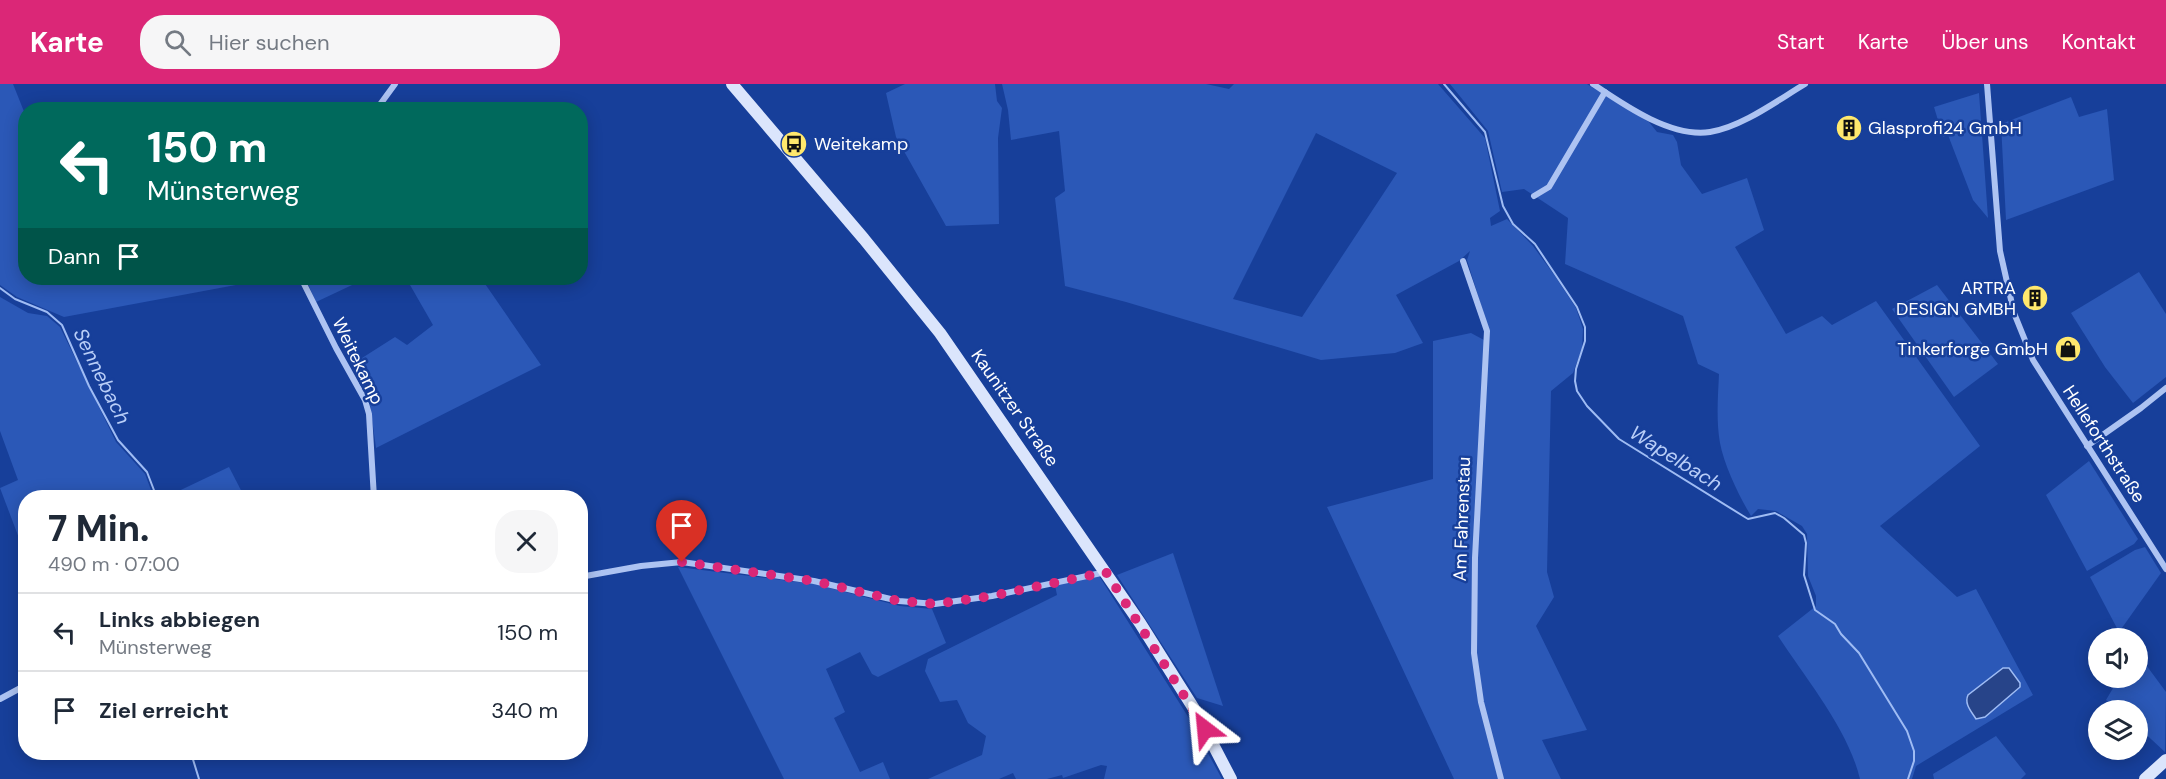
<!DOCTYPE html>
<html lang="de">
<meta charset="utf-8">
<style>
body{margin:0;font-family:"DM Sans",sans-serif;background:#f6f6f7;color:#1f2937;height:100vh;display:flex;flex-direction:column;font-size:22px;white-space:nowrap}
*{box-sizing:border-box;margin:0}
p{font-size:20px;color:#747a83}
.icon{flex:none;width:33px;height:33px;fill:none;stroke:currentColor;stroke-width:2;stroke-linecap:round;stroke-linejoin:round}
.map{position:relative;flex:1;overflow:hidden}
.drawer{position:absolute;left:18px;top:406px;width:570px;height:270px;display:flex;flex-direction:column;background:#fff;border-radius:24px;box-shadow:0 3px 15px #0003}
.drawer>*{flex:none}
.guide{position:absolute;left:18px;top:18px;width:570px;height:183px;border-radius:24px;box-shadow:0 3px 15px #0003;background:#00695c;color:#fff;overflow:hidden}
.tools{position:absolute;left:2088px;top:544px;display:grid;gap:12px}
.tools a{display:grid;place-items:center;width:60px;height:60px;border-radius:50%;background:#fff;box-shadow:0 3px 15px #0003;font-size:30px}
.pin{position:absolute;display:grid;place-items:center;width:51px;height:51px;color:#fff;margin:-62px -26px;border-radius:50% 50% 50% 0;rotate:-45deg;box-shadow:0 0 6px #0007}
.pin .icon{rotate:45deg}
.me{position:absolute;width:66px;margin:-33px;rotate:331deg;stroke-linejoin:round;filter:drop-shadow(0 0 4px #0008)}
.turn{display:flex;align-items:center;gap:21px;height:126px;padding:0 30px;font-size:27px}
.turn .icon{width:78px;height:78px;stroke-width:2.5}
.turn b{display:block;font-size:42px;line-height:51px}
.then{display:flex;align-items:center;height:57px;padding:0 30px;background:#0003;gap:12px;font-size:22px}
.round{display:grid;place-items:center;flex:none;width:63px;height:63px;border-radius:24px;background:#f6f6f7}
.headline{display:flex;align-items:center;justify-content:space-between;height:102px;padding:0 30px}
h1{font-size:36px;font-weight:800;line-height:45px}
ul{padding:0;list-style:none}
li{display:flex;align-items:center;gap:18px;height:78px;padding:0 30px;border-top:2px solid #e0e1e3}
li div{flex:1}
li b{display:block;font-size:22px}
li em{font-style:normal}
header{display:flex;align-items:center;gap:36px;box-sizing:border-box;height:84px;padding:0 30px;background:#db2777;color:#fff}
header strong{font-size:28px}
nav{display:flex;gap:33px;margin-inline-start:auto;font-size:21px}
.search{width:420px;height:54px;background:#f6f6f7;display:flex;align-items:center;gap:15px;box-sizing:border-box;padding:0 21px;border-radius:24px;color:#747a83;font-size:22px}
.map>svg:first-child{display:block}
.green{fill:#2b58b7;fill-rule:evenodd}
.water{fill:#274489;stroke:#9fbcf4;stroke-width:1.5}
.lines{fill:none;stroke-linecap:round;stroke-linejoin:round}
.stream{stroke:#9fbcf4;stroke-width:2}
.street{stroke:#adc3f2;stroke-width:6}
.secondary{stroke:#dbe5fc;stroke-width:12}
.route{stroke:#db2777;stroke-width:10;stroke-dasharray:0 18}
.labels{text-anchor:middle;dominant-baseline:central;stroke-width:5;stroke-linejoin:round;paint-order:stroke}
.poi-label{font-size:18px;fill:#fff;stroke:#173f9a;text-anchor:start}
.street-label{font-size:18px;fill:#fff;stroke:#173f9a}
.water-label{font-size:20px;font-style:italic;fill:#b9cef8;stroke:#173f9a}
</style>
<header>
<strong>Karte</strong>
<div class="search"><svg class="icon" aria-label="search" viewBox="0 0 24 24"><circle cx="10" cy="10" r="6"/><path d="M15 15l6 6"/></svg>Hier suchen</div>
<nav><a>Start</a><a>Karte</a><a>Über uns</a><a>Kontakt</a></nav>
</header>
<div class="map">
<svg width="2166" height="695" viewBox="0 0 2166 695">
<rect width="100%" height="100%" fill="#173f9a"/>
<!-- green -->
<g class="green">
<polygon points="0,0 13,0 25,30 26,194 273,194 64,233 17,213 0,201"/>
<polygon points="905,0 995,0 997,17 1002,24 998,54 999,140 946,142 896,53 886,9"/>
<path d="M1002,0H1206L1229,5L1234,0H1438L1485,54L1500,127L1490,134L1491,142L1507,135L1533,162L1555,192L1576,224L1583,245L1582,265L1573,289L1551,307L1547,488L1554,513L1536,542L1587,646L1542,656L1561,695H1454L1327,423L1433,395V257L1471,249L1484,256L1489,247L1467,176L1470,167L1459,177L1396,211L1423,259L1395,269L1321,276L1126,218L1065,202L1055,114L1065,107L1059,47L1011,56L1008,26ZM1316,49L1397,89L1302,233L1233,215Z"/>
<path d="M1450,0H1587L1649,38L1657,48L1673,51L1677,58L1681,81L1702,110L1747,94L1764,146L1735,163L1786,250L1822,232L1832,241L1876,217L1980,362L1880,442L1957,513L1976,505L2033,611L1916,682L1912,695H1860C1848,645 1806,595 1778,552L1816,522V512L1808,492L1807,450L1802,442L1776,427L1758,425L1751,432C1739,412 1724,381 1720,359C1716,337 1718,312 1719,290L1698,280L1683,232L1565,180L1568,134L1524,105L1502,108L1488,47Z"/>
<polygon points="1979,9 1988,134 1973,116 1948,51 1943,53 1934,23"/>
<polygon points="2071,13 2079,33 2107,25 2114,96 2006,136 2001,40"/>
<polygon points="2139,188 2166,230 2166,293 2133,319 2105,283 2071,229"/>
<polygon points="305,194 367,194 316,218"/>
<polygon points="406,194 481,194 541,281 376,364 369,313 351,281 395,253 407,261 433,241"/>
<polygon points="1937,201 1998,280 1954,313 1892,225"/>
<polygon points="0,213 28,229 47,232 60,243 116,358 145,390 154,414 26,414 25,470 0,404 18,396 0,347"/>
<polygon points="2089,377 2138,455 2134,460 2087,487 2046,411"/>
<polygon points="229,383 245,414 164,414"/>
<polygon points="2145,463 2161,489 2119,548 2090,493 2135,466"/>
<polygon points="1173,469 1223,622 1197,614 1117,491"/>
<polygon points="678,483 814,500 900,522 932,525 946,559 878,593 872,590 860,568 826,585 845,628 834,634 860,688 883,678 890,695 784,695"/>
<polygon points="1096,487 1187,631 1222,695 1104,695 1107,682 1101,681 1063,694 1062,691 1047,695 1016,695 1013,689 999,695 928,695 982,671 986,652 968,639 957,616 940,618 925,587 928,575 1057,511 1054,497"/>
<polygon points="2138,570 2166,608 2165,668 2138,643 2138,627 2119,627 2106,616 2119,594 2138,594"/>
<polygon points="1996,652 2026,690 2021,695 1934,695 1933,690"/>
</g>
<!-- water -->
<path class="water" d="M2003,584H2009L2020,599V603L1985,633L1976,635C1971,627 1964,620 1968,611Z"/>
<g class="lines">
<!-- stream -->
<g class="stream">
<polyline points="1444,0 1485,48 1503,122 1513,140 1535,160 1577,223 1585,243 1585,257 1576,285 1575,297 1577,307 1587,322 1619,355 1748,435 1775,429 1784,434 1804,451 1806,459 1804,491 1815,526 1835,540 1841,550 1859,569 1907,647 1914,667 1914,677 1908,695"/>
<polyline points="0,204 15,215 47,228 62,241 89,302 118,356 147,388 157,414"/>
<polyline points="191,669 199,695"/>
</g>
<!-- street -->
<g class="street">
<path d="M1593,0C1624,21 1671,54 1710,48C1742,43 1778,16 1805,0"/>
<polyline points="1987,0 2000,167 2014,229 2033,276 2166,485"/>
<polyline points="376,26 395,0"/>
<polyline points="1534,112 1549,103 1605,8"/>
<polyline points="1463,177 1487,247 1475,474 1474,569 1481,618 1501,695"/>
<polyline points="301,194 336,264 365,316 369,330 374,414"/>
<polyline points="2087,362 2141,324 2166,304"/>
<polyline points="580,493 641,482 682,478 814,497 899,517 935,520 992,512 1106,488"/>
<polyline points="0,615 26,601"/>
</g>
<!-- secondary -->
<g class="secondary">
<polyline points="732,0 864,155 940,249 1140,539 1196,628 1231,695"/>
<polyline points="2145,695 2166,676"/>
</g>
</g>
<g class="lines">
<!-- route -->
<polyline class="route" points="682,478 814,497 899,517 935,520 992,512 1106,488 1205,645"/>
</g>
<!-- icons -->
<defs>
<symbol id="building-disc" viewBox="-11 -11 22 22"><circle r="9.5" fill="#ffe86d" stroke="#173f9a"/><path d="M-4-6H4V6H1V3H-1V6H-4ZM-2.5-4.3h1.7v1.8h-1.7ZM.8-4.3h1.7v1.8H.8ZM-2.5-1h1.7V.8h-1.7ZM.8-1h1.7V.8H.8Z" fill="#111"/></symbol>
<symbol id="bus-disc" viewBox="-11 -11 22 22"><circle r="9.5" fill="#ffe86d" stroke="#173f9a"/><path d="M-5-6H5V4H4V6H2V4H-2V6H-4V4H-5ZM-3.5-4V0h7V-4ZM-3.5 1.2v1.5H-2V1.2ZM2 1.2v1.5H3.5V1.2Z" fill="#111"/></symbol>
<symbol id="shop-disc" viewBox="-11 -11 22 22"><circle r="9.5" fill="#ffe86d" stroke="#173f9a"/><path d="M-5-2.5h2.3a2.7 3.5 0 0 1 5.4 0H5L5.5 6h-11ZM-1.5-2.5h3a1.5 2.3 0 0 0-3 0Z" fill="#111"/></symbol>
</defs>
<g fill-rule="evenodd">
<use href="#building-disc" x="1834" y="29" width="30" height="30"/>
<use href="#bus-disc" x="779" y="45" width="30" height="30"/>
<use href="#building-disc" x="2020" y="199" width="30" height="30"/>
<use href="#shop-disc" x="2053" y="250" width="30" height="30"/>
</g>
<g class="labels">
<!-- poi labels -->
<g class="poi-label">
<text x="1868" y="44">Glasprofi24 GmbH</text>
<text x="814" y="60">Weitekamp</text>
<text x="2016" y="204" text-anchor="end">ARTRA<tspan x="2016" dy="21">DESIGN GMBH</tspan></text>
<text x="2048" y="265" text-anchor="end">Tinkerforge GmbH</text>
</g>
<!-- street labels -->
<g class="street-label">
<text transform="translate(358 277) rotate(64)">Weitekamp</text>
<text transform="translate(1015 324) rotate(55)">Kaunitzer Straße</text>
<text transform="translate(2104 360) rotate(57)">Helleforthstraße</text>
<text transform="translate(1462 435) rotate(-88)">Am Fahrenstau</text>
</g>
<!-- water labels -->
<g class="water-label">
<text transform="translate(102 292) rotate(64)">Sennebach</text>
<text transform="translate(1676 374) rotate(32)">Wapelbach</text>
</g>
</g>
</svg>
<div class="tools">
<a><svg class="icon" aria-label="sound" viewBox="0 0 24 24"><path d="M4 9h4l5-4v14l-5-4H4zM17 9q2 3 0 6"/></svg></a>
<a><svg class="icon" aria-label="layers" viewBox="0 0 24 24"><path d="M12 4l9 5-9 5-9-5zM3 14l9 5 9-5"/></svg></a>
</div>
<div class="pin" style="left:682px;top:478px;background:#d93025"><svg class="icon" aria-label="arrive" viewBox="0 0 24 24"><path d="M6 21V4h12l-3 4 3 4H6"/></svg></div>
<svg class="me" style="left:1205px;top:645px" viewBox="-20 -20 40 40"><path d="M0-17L14 15 0 8-14 15z" fill="#db2777" stroke="#fff" stroke-width="4"/></svg>
<div class="guide">
<div class="turn"><svg class="icon" aria-label="left" viewBox="0 0 24 24"><path d="M17 20v-9H6M10 6l-5 5 5 5"/></svg><div><b>150 m</b>Münsterweg</div></div>
<div class="then">Dann<svg class="icon" aria-label="arrive" viewBox="0 0 24 24"><path d="M6 21V4h12l-3 4 3 4H6"/></svg></div>
</div>
<section class="drawer">
<div class="headline"><div><h1>7 Min.</h1><p>490 m · 07:00</p></div><a class="round"><svg class="icon" aria-label="close" viewBox="0 0 24 24"><path d="M6 6l12 12M18 6L6 18"/></svg></a></div>
<ul>
<li><svg class="icon" aria-label="left" viewBox="0 0 24 24"><path d="M17 20v-9H6M10 6l-5 5 5 5"/></svg><div><b>Links abbiegen</b><p>Münsterweg</p></div><em>150 m</em></li>
<li><svg class="icon" aria-label="arrive" viewBox="0 0 24 24"><path d="M6 21V4h12l-3 4 3 4H6"/></svg><div><b>Ziel erreicht</b></div><em>340 m</em></li>
</ul>
</section>
</div>
